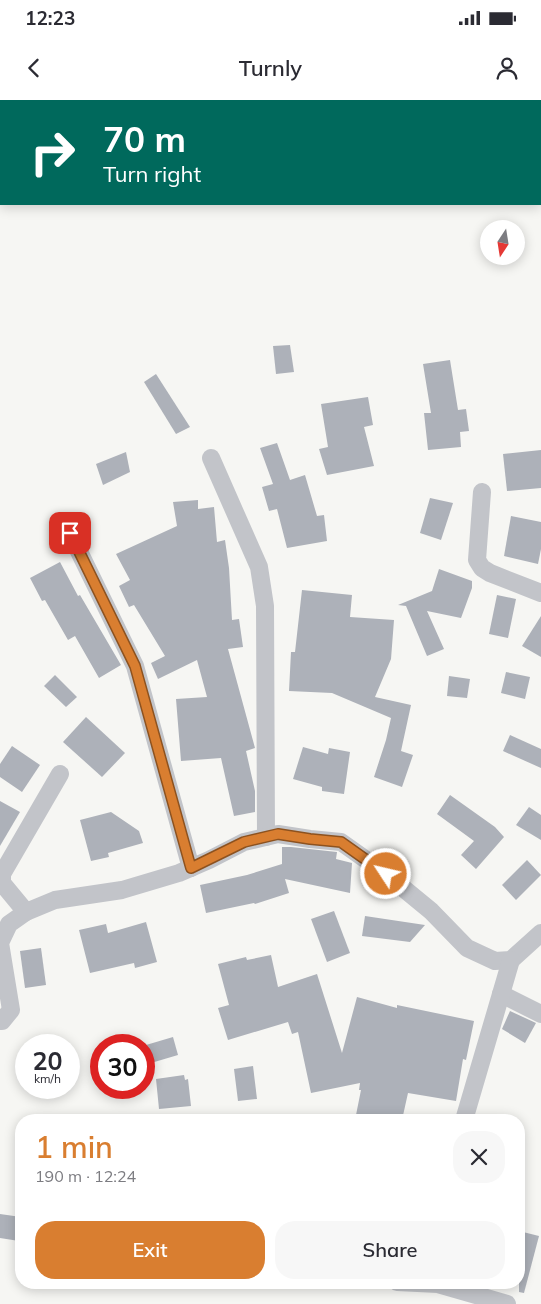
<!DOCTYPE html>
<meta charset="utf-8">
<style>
body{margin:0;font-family:Mulish,sans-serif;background:#f7f7f7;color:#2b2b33;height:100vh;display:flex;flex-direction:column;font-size:19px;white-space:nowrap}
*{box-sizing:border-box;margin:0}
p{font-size:16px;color:#7c7c81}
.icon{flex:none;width:28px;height:28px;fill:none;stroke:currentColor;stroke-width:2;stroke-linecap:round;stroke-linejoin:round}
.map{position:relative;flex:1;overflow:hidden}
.panel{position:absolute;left:15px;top:1014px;width:510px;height:175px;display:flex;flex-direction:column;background:#fff;border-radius:20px;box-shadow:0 2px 12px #0003}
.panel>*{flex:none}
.top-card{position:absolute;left:0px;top:0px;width:541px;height:105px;box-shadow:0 2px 12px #0003;background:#00695c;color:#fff;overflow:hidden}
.needle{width:32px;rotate:192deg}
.tools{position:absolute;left:480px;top:120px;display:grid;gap:10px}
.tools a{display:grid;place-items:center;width:45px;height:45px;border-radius:50%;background:#fff;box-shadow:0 2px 12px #0003;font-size:25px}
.speed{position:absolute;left:15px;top:934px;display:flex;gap:10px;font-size:25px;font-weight:700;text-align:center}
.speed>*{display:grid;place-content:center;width:65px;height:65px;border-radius:50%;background:#fff;box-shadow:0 2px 12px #0003;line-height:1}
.speed small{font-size:12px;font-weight:400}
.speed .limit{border:8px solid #d22;background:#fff;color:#111}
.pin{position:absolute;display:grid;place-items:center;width:42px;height:42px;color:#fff;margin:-21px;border-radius:10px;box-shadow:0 2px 8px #0006}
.me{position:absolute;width:55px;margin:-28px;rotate:305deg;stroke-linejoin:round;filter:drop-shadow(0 0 4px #0008)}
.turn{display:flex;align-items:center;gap:18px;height:105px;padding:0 20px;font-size:22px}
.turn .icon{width:65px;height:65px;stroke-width:2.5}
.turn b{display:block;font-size:35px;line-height:42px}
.round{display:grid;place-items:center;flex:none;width:52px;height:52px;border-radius:20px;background:#f7f7f7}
.head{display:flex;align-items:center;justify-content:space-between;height:85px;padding:0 20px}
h1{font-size:30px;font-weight:600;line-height:38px;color:#d97e30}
.cta{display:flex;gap:10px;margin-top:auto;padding:10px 20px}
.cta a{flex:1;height:58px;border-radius:20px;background:#d97e30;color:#fff;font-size:20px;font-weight:600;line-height:58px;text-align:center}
.cta a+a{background:#f7f7f7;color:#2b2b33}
.status{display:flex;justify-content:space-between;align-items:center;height:35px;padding:0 25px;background:#fff;direction:ltr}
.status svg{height:14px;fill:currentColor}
header{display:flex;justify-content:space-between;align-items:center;height:65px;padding:0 20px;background:#fff;font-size:22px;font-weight:600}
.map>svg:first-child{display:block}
.building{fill:#adb1b9}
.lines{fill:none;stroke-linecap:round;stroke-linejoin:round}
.highway-casing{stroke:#b5b7bb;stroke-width:29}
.street{stroke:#c2c4c9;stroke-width:18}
.highway{stroke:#fff;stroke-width:28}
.route-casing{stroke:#8d521f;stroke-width:12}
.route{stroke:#d97e30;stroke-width:9}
</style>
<div class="status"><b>12:23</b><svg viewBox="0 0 49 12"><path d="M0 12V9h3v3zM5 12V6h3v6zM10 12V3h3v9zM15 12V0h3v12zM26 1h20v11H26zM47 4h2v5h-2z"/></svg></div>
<header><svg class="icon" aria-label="back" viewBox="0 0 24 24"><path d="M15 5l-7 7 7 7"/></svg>Turnly<svg class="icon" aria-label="person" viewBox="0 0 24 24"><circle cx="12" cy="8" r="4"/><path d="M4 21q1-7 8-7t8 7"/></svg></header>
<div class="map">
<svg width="541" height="1204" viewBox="0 0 541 1204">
<rect width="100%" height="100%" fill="#f6f6f3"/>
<!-- building -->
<g class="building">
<polygon points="290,245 294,272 276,274 273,246"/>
<polygon points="450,260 458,310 466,309 469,331 460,332 461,347 428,350 424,313 431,313 423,264"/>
<polygon points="156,274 190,327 176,334 144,282"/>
<polygon points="368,297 373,325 364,327 374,366 327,375 319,349 328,347 321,304"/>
<polygon points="277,343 290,380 305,375 317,416 324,415 327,441 287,448 277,409 269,411 262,387 273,384 260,348"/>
<polygon points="541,350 541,388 507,391 503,354"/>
<polygon points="126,352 130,372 103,385 96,364"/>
<polygon points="430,398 453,403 441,440 420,433"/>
<polygon points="198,400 198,409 214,407 217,442 225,440 229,468 232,520 239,519 243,547 228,549 255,648 246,651 255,691 255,712 234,716 221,658 181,661 176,599 207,597 197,560 158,579 151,563 165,556 134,505 129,507 119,486 130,480 116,454 177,426 173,402"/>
<polygon points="511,416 541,422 541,449 538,464 504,456"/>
<polygon points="60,462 78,496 80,495 121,565 99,578 75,536 68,540 45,500 42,501 30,478"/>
<polygon points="439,469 472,481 472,488 461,518 427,511 444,549 427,556 406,506 398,505 432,491"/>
<polygon points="302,490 352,495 350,517 394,520 391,559 375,597 411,605 401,651 413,655 402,687 374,677 386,640 391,618 332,593 289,591 291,552 295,552"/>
<polygon points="497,495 516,499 508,538 489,534"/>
<polygon points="541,516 541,557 522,546"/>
<polygon points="506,572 530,577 525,599 501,593"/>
<polygon points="55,575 77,597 66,607 44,586"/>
<polygon points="449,576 470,579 467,598 447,596"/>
<polygon points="86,617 125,653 102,677 63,642"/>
<polygon points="510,635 541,649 541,668 503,651"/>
<polygon points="12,646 40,665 22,692 0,677 0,664"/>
<polygon points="303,647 328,654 329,648 350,652 344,694 322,691 322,687 293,679"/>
<polygon points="450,695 495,727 504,737 476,769 461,755 474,741 437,714"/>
<polygon points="0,701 20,712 0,746"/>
<polygon points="529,707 541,715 541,740 516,725"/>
<polygon points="111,712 139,731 143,743 108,753 109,757 91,761 80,720"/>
<polygon points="282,747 291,747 337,752 336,759 352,763 350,793 285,779 289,793 255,804 254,803 206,813 200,785 247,775 282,764"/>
<polygon points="527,760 541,775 516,800 502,785"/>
<polygon points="334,811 350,853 327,862 311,819"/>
<polygon points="365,816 425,825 410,842 362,836"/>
<polygon points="146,822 157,862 135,868 134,863 90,873 79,830 106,824 108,833"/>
<polygon points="41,848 46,885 25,888 20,851"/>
<polygon points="271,855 278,887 317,874 342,953 357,897 397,908 397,905 474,921 466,960 463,959 456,1001 408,993 402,1020 355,1020 361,990 359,990 360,983 311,993 298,932 292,934 288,922 228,940 218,908 229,905 218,864 246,857 247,860"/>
<polygon points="510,911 536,923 525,943 502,929"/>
<polygon points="173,937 178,955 151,963 146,945"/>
<polygon points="253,966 257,999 238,1001 234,969"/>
<polygon points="184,975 185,980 188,979 191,1006 159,1009 156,979"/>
<polygon points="0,1114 21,1117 19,1141 0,1138"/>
<polygon points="519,1131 539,1136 524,1193 519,1192"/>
</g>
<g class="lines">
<defs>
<g id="highway">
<polyline points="254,0 262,1"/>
<polyline points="498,0 507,1"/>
<polyline points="540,6 541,6"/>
<polyline points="540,42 541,43"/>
</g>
</defs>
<!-- highway casing -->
<use href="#highway" class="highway-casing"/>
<!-- street -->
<g class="street">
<polyline points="211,358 259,467 265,506 266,737"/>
<polyline points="482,392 477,460 482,468 490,473 541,493"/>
<polyline points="70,433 135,566 191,768"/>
<polyline points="26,812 2,783 2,774 60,674"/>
<polyline points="501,894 541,914"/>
<polyline points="0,921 2,921 11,910 0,843 9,824 26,812 55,800 122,790 179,773 209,760 244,742 278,734 310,739 341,742 386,774 431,811 467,848 495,861 511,860 541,833"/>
<polyline points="464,1020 511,860"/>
<polyline points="397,1182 438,1184 507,1204"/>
</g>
<!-- highway -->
<use href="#highway" class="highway"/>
</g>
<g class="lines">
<defs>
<polyline id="route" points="70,433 135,566 191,768 244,742 278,734 310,739 341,742 386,774"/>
</defs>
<!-- route casing -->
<use href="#route" class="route-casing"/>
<!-- route -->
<use href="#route" class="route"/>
</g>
</svg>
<div class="tools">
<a><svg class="needle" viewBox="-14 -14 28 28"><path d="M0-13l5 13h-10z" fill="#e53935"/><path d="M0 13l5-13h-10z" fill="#7c7c81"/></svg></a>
</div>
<div class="speed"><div>20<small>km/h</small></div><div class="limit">30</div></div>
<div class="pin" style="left:70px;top:433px;background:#d93025"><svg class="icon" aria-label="arrive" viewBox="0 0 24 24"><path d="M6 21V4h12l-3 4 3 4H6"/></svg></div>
<svg class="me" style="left:386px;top:774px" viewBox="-20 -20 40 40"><circle r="17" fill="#d97e30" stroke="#fff" stroke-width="3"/><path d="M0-11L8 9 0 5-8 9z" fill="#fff"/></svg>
<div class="top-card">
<div class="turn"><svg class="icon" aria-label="right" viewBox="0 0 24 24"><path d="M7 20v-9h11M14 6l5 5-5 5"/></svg><div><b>70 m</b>Turn right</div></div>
</div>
<section class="panel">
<div class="head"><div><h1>1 min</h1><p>190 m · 12:24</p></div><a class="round"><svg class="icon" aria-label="close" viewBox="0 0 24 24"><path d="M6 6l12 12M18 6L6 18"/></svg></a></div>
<div class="cta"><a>Exit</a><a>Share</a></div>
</section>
</div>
